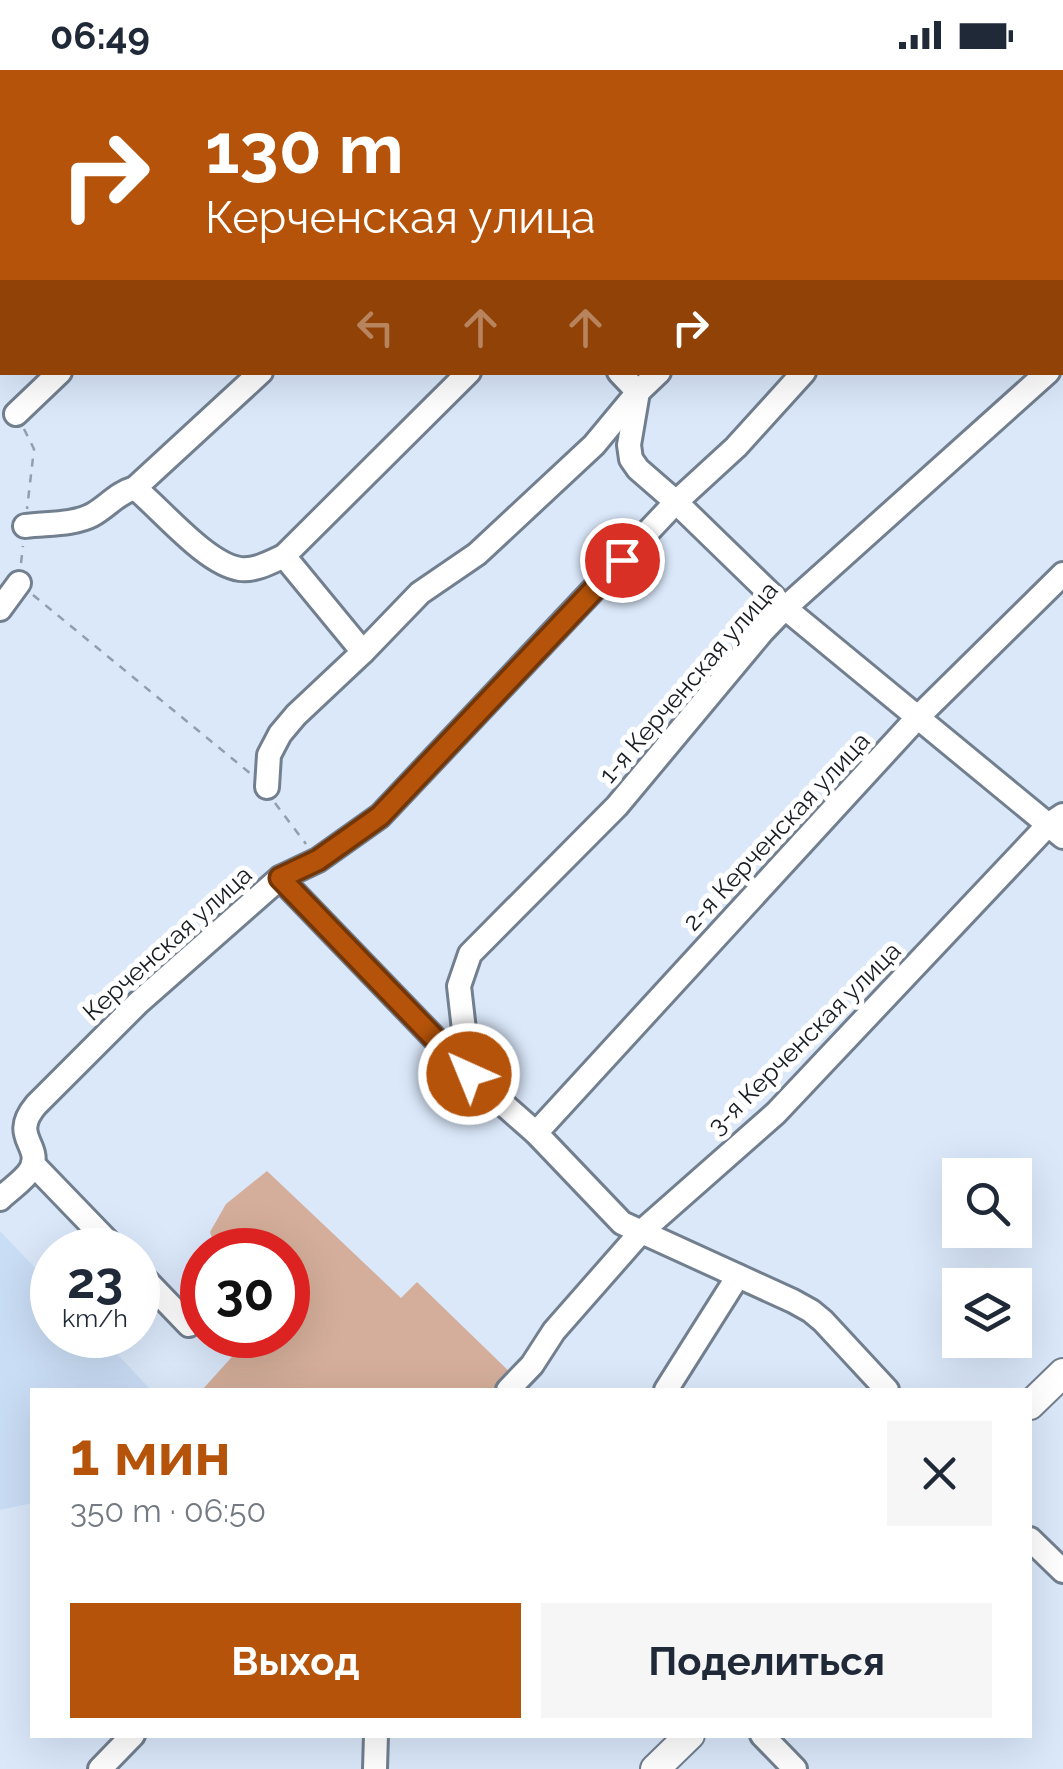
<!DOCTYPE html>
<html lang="ru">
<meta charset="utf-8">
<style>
body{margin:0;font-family:Raleway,sans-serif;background:#f6f6f7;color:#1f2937;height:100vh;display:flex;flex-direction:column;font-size:38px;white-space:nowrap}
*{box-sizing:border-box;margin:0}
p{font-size:32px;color:#747a83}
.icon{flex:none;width:55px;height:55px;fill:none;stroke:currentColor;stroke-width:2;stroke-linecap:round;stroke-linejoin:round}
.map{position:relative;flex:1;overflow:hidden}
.sheet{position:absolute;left:30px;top:1318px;width:1002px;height:350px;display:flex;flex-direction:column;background:#fff;border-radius:0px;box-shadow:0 10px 40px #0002}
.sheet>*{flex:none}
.hud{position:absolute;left:0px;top:0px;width:1065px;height:305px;box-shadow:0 10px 40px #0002;background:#b45309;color:#fff;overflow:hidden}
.buttons{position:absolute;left:942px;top:1088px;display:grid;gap:20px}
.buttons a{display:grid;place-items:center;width:90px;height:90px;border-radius:0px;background:#fff;box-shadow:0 10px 40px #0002;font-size:50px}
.speed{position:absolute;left:30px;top:1158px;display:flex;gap:20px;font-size:50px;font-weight:700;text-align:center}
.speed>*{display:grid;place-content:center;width:130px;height:130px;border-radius:50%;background:#fff;box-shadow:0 10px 40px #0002;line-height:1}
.speed small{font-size:25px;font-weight:400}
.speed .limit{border:15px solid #d22;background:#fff;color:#111}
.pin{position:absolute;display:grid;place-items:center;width:85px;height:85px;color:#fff;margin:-42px;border:5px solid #fff;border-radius:50%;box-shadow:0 2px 10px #0007}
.me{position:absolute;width:110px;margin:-55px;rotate:316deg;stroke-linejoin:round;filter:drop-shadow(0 0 8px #0008)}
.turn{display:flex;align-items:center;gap:35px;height:210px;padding:0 40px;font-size:45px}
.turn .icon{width:130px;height:130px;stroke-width:2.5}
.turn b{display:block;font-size:70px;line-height:85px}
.lanes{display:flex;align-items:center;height:95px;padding:0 40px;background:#0003;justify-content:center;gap:50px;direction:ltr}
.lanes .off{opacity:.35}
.round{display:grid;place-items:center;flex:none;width:105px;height:105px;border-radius:0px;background:#f6f6f7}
.summary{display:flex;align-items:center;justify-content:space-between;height:170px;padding:0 40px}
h1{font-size:60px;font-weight:700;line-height:75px;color:#b45309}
.cta{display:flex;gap:20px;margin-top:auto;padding:20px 40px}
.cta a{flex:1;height:115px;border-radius:0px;background:#b45309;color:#fff;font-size:40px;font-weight:700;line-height:115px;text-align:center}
.cta a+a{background:#f6f6f7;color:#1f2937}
.status{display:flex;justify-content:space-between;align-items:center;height:70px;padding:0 50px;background:#fff;direction:ltr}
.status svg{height:28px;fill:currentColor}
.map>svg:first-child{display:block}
.built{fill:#c9ddf5}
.green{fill:#d4ae9a}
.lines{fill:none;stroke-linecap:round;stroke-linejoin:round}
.minor-casing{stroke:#727f8f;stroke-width:28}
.major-casing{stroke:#727f8f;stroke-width:32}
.path{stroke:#939eac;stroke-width:2.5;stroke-dasharray:8 8;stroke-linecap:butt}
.minor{stroke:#fff;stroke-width:22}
.major{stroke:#fff;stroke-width:28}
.route-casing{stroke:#753606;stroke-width:25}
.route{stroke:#b45309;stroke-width:18}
.labels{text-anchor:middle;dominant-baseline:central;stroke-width:10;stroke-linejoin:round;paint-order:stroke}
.street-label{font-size:25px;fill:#181d23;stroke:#fff}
</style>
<div class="status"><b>06:49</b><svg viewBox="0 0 49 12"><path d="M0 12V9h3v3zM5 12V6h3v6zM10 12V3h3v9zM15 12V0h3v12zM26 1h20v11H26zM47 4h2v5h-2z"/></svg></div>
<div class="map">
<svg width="1063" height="1699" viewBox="0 0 1063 1699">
<rect width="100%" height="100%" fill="#dae8fa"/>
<!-- built -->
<polygon class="built" points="0,1161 52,1216 52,1265 99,1265 151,1320 32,1320 32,1433 0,1440"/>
<!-- green -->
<polygon class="green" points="267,1101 401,1228 417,1212 515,1307 501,1320 202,1320 240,1278 238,1265 288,1265 288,1180 216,1180 210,1162 226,1134"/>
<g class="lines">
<defs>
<g id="minor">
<polyline points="334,0 336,2"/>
<polyline points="760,0 762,2"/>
<polyline points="131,2 134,0"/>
<polyline points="185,2 188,0"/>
<polyline points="428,2 431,0"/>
<polyline points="575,2 577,0"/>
<polyline points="828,2 831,0"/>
<polyline points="1062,11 1063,10"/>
<polyline points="0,76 2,76"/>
<polyline points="0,102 2,101"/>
<polyline points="0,163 2,161"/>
<polyline points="619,302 638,322 629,375 631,389 638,399 676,432 785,538 1063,767"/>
<polyline points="16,344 60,302"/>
<polyline points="135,418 261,302"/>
<path d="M25,456C46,453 73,455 92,445C107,437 117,423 135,418C162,440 206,494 240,499C255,501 271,492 284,486L363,582"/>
<polyline points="284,486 469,302"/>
<polyline points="0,539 19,513"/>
<polyline points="267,717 269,685 280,664 296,645 363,582 420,523 477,484 594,375 638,322 659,302"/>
<polyline points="280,808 469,1004 536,1063 622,1153 793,1231 811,1241 823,1251 887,1320"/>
<polyline points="469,1004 459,916 470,884 617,736 762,562 785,538 1048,302"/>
<polyline points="536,1063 917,648 1063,504"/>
<polyline points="33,1094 116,1180"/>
<path d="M0,1129C9,1120 25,1110 31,1099C43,1075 9,1067 36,1035L138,933L280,808L318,790L380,746L676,432L736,377L804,302"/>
<polyline points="138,1202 189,1255"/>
<polyline points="508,1320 532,1295 554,1261 641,1162 776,1043 1048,755 1063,745"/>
<polyline points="666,1320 738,1206"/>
<polyline points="1030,1469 1063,1501"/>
<polyline points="762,1665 795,1699"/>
<polyline points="100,1699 133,1665"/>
<polyline points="375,1699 376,1665"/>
</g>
<g id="major">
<polyline points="1030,1335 1063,1303"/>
<polyline points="655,1699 690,1665"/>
</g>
</defs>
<!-- minor casing -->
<use href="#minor" class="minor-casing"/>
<!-- major casing -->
<use href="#major" class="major-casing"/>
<!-- path -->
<g class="path">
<polyline points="24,359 34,379 27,439"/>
<polyline points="21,493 23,476"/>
<polyline points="33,525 251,704"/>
<polyline points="275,733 306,774"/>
</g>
<!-- minor -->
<use href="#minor" class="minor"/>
<!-- major -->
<use href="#major" class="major"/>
</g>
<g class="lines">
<defs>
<polyline id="route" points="469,1004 280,808 318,790 380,746 622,490"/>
</defs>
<!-- route casing -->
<use href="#route" class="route-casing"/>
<!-- route -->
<use href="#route" class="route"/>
</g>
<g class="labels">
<!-- street labels -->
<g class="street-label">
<text transform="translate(688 612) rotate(-49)">1-я Керченская улица</text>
<text transform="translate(776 761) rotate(-47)">2-я Керченская улица</text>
<text transform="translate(167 873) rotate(-42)">Керченская улица</text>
<text transform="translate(804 968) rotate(-45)">3-я Керченская улица</text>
</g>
</g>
</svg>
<div class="buttons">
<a><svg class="icon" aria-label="search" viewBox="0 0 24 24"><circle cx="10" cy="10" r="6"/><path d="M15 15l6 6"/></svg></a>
<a><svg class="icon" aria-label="layers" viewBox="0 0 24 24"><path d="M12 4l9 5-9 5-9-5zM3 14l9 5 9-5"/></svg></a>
</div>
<div class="speed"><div>23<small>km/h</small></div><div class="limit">30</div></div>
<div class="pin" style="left:622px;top:490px;background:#d93025"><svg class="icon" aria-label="arrive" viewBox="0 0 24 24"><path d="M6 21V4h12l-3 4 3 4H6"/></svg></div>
<svg class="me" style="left:469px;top:1004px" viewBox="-20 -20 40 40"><circle r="17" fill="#b45309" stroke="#fff" stroke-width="3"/><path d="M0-11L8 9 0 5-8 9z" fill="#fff"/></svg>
<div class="hud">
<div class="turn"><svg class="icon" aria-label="right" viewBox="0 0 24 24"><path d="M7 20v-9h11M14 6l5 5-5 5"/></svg><div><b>130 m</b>Керченская улица</div></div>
<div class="lanes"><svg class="icon off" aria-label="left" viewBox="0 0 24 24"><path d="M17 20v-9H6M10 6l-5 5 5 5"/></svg><svg class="icon off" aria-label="ahead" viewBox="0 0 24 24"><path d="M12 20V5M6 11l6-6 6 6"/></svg><svg class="icon off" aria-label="ahead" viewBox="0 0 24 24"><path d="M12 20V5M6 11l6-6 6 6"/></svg><svg class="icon" aria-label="right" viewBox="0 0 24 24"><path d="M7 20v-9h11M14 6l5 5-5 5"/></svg></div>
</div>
<section class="sheet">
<div class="summary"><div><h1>1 мин</h1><p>350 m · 06:50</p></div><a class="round"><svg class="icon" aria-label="close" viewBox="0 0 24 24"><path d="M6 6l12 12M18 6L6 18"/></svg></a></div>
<div class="cta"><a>Выход</a><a>Поделиться</a></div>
</section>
</div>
